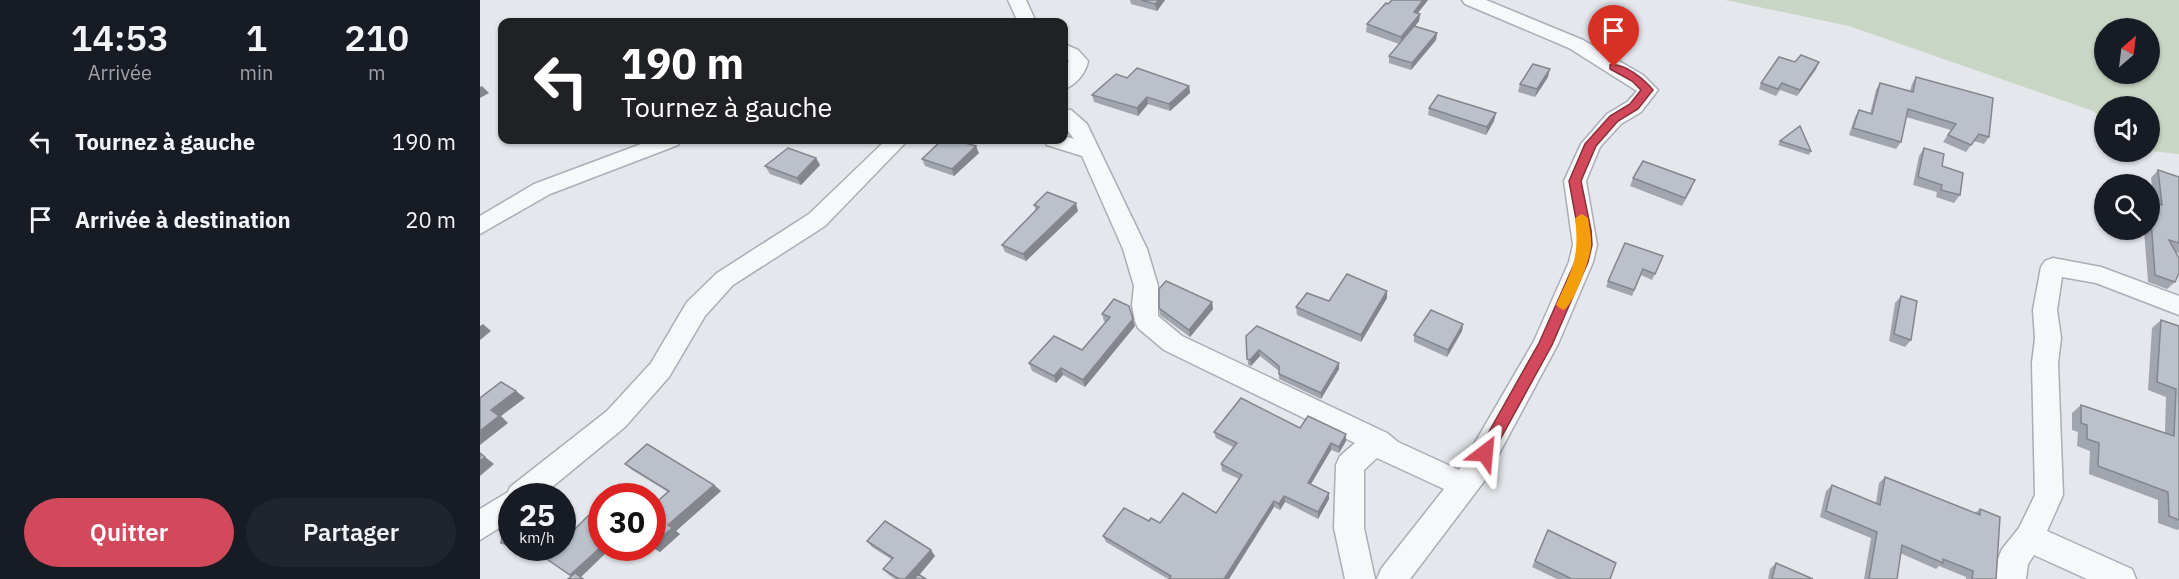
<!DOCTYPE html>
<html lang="fr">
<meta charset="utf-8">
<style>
body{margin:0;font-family:"IBM Plex Sans",sans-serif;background:#20242c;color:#f1f3f6;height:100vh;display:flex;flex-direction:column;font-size:22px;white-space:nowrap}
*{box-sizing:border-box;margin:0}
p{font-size:20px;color:#9ea1a6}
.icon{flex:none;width:33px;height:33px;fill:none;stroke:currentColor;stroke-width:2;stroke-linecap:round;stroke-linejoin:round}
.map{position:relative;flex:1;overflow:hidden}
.drawer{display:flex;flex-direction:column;background:#171b24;width:480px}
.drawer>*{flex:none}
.hud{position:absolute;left:18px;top:18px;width:570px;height:126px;border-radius:12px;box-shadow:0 2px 4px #0004;background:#202124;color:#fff;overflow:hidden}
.needle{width:39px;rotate:28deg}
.buttons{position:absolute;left:1614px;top:18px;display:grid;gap:12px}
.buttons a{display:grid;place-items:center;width:66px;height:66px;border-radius:50%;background:#171b24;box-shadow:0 2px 4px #0004;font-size:30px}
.speed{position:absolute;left:18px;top:483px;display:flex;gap:12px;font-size:30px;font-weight:700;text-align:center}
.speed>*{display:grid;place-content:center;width:78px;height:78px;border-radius:50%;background:#171b24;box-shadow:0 2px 4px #0004;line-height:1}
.speed small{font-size:15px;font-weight:400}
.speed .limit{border:9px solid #d22;background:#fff;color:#111}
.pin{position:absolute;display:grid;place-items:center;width:51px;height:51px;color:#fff;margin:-62px -26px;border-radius:50% 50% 50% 0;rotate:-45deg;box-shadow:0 0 6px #0007}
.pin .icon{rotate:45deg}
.me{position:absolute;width:66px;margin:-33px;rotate:29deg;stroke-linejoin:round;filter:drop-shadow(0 0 4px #0008)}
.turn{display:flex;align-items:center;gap:21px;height:126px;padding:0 24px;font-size:27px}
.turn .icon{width:78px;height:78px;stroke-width:2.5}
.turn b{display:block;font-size:42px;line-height:51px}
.eta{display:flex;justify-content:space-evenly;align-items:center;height:102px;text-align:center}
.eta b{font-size:36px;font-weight:600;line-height:42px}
.action{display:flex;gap:12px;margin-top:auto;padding:12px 24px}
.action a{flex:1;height:69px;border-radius:36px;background:#d1495b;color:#fff;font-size:24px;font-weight:600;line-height:69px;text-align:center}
.action a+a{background:#20242c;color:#f1f3f6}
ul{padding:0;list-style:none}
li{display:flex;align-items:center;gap:18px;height:78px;padding:0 24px}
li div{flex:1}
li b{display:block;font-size:22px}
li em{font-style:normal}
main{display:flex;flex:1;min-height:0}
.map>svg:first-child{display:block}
.green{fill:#c9d6c5;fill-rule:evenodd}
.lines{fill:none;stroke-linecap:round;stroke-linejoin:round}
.minor-casing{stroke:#a9aeb7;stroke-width:3}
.minor{fill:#f7f8fa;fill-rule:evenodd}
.wall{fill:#a1a5ae}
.shaded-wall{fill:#83868d}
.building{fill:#bbc0ca;stroke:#83868d;stroke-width:1.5}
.route{fill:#d1495b;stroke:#882f3b;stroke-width:1.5}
.slow{fill:#f59e0b}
</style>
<main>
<section class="drawer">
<div class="eta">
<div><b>14:53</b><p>Arrivée</p></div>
<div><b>1</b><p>min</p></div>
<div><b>210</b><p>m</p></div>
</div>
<ul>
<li><svg class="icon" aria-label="left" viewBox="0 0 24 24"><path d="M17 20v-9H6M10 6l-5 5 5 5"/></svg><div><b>Tournez à gauche</b></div><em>190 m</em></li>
<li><svg class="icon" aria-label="arrive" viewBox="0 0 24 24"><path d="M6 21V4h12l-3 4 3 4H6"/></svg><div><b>Arrivée à destination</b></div><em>20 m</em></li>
</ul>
<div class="action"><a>Quitter</a><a>Partager</a></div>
</section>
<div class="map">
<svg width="1699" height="579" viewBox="0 0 1699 579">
<rect width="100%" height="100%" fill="#e4e7ec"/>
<!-- green -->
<path class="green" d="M1245,0H1699V154L1670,151V106H1624V120L1613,111L1369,26ZM1624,28H1670V74H1624Z"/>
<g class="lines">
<defs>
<g id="minor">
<polygon points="528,0 546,0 556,22 538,22"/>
<polygon points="982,0 1006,0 1103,40 1163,75 1178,90 1161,112 1141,124 1120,147 1106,181 1117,245 1113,262 1078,344 1005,480 930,579 897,579 901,569 964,489 897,458 884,470 884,528 895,579 865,579 854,528 856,465 860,456 875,443 684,350 658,328 655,321 652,305 654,286 643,249 602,156 567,145 564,140 584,140 584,136 594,139 584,126 584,109 591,110 607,124 667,249 678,286 678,316 702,336 907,433 918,442 979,470 1054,341 1089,262 1093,245 1084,181 1101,144 1127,114 1147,102 1157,91 1089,48 985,4"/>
<path d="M584,44L598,50L608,61C606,73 595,86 584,89V72L589,61L584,57Z"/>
<polygon points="172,140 201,140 198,145 70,194 0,234 0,216 54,184"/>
<polygon points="406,140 428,140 345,226 253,285 225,316 189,377 145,427 61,496 32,496 32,520 0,540 0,509 28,492 30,487 127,411 171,363 207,302 237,273 329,214"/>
<polygon points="1573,258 1621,267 1699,296 1699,315 1616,283 1582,277 1577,310 1581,338 1578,363 1583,495 1567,531 1652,569 1656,579 1607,579 1554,555 1548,564 1546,579 1516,579 1518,559 1522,549 1539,528 1555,495 1552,363 1555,338 1553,310 1561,267 1565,261"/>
</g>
</defs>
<!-- minor casing -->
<use href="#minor" class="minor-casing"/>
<!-- minor -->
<use href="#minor" class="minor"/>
</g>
<!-- wall -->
<g class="wall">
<polygon points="650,0 685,0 677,11 651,4"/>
<polygon points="948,0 938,13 940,14 939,21 935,26 957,33 956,40 931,70 909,63 909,56 919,44 886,32 887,24 908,4"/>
<polygon points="1315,62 1339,62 1336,69 1317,96 1300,90 1296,96 1279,89 1281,83"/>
<polygon points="1068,77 1055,97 1038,92 1040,84"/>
<polygon points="1436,77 1509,137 1504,144 1494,141 1486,152 1463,142 1471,130 1426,117 1421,142 1416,149 1369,135 1375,117 1379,110 1390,114 1396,90 1400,83 1430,91 1432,84"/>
<polygon points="647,78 709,86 710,93 690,111 668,104 658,116 614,102 612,95"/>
<polygon points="949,108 1014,121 1006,135 948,115"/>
<polygon points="1300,141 1331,151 1329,155 1298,145"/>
<polygon points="1444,148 1462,166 1480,195 1474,203 1456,197 1457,192 1433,185 1439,156"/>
<polygon points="499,153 474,176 445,166 442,159"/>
<polygon points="336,158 340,165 321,185 290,174 285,166"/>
<polygon points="1678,170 1699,177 1699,253 1695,252 1695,282 1687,289 1668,282 1664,230 1670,230 1670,205 1672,202 1674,203 1671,178"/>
<polygon points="1153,178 1212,188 1202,206 1150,186"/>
<polygon points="554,205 598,211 546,261 525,252 522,245 556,211"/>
<polygon points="1183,256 1172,280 1161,275 1152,296 1126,287 1128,281"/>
<polygon points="907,291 907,298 881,342 817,315 816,307"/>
<polygon points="1421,296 1431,340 1425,347 1409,341 1415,303"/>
<polygon points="732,302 733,309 710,337 680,315 679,308"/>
<polygon points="622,314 655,326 605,387 583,375 576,383 552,371 549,363 602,350 626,322 624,321"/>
<polygon points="1681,320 1699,326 1699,529 1697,530 1678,523 1678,500 1609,474 1610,451 1597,446 1598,432 1592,430 1592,413 1601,405 1685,433 1686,397 1668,390 1672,328"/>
<polygon points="983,324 982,331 967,357 934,342 934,335"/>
<polygon points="766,336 859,369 841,399 799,379 799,371 780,356 771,366 768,365"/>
<polygon points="820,428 866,434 866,441 859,453 851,450 831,484 849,499 838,519 805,502 800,510 794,507 749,579 688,579 626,542 623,536 669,521 680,523 736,513 759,479 742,471 741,464 753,447 736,438 734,432"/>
<polygon points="145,464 234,485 241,491 196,531 200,534 180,552 172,547 172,506 188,492 152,470"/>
<polygon points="1405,477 1495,513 1500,509 1516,579 1486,579 1486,577 1459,566 1456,569 1420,553 1417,579 1384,579 1391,538 1340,517 1346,491 1352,485 1396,503 1399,483"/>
<polygon points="32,525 32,545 26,546 21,543"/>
<polygon points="1068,530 1130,579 1077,579 1052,567"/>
<polygon points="387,541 455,556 439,575 446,579 415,579 409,575 403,569 411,559 392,547"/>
<polygon points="1296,563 1333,579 1288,579 1290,569"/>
</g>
<!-- shaded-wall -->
<g class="shaded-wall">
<polygon points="679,0 685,0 677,11 675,4"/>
<polygon points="943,0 948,0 933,19 934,12"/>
<polygon points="940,14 939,21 921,44 921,37"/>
<polygon points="957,33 956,40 931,70 932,63"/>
<polygon points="1339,62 1336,69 1317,96 1320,90"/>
<polygon points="1070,69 1068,77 1055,97 1057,89"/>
<polygon points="2,86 9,93 0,98 0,87"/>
<polygon points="709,86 710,93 690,111 689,104"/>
<polygon points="667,97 668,104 658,116 657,108"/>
<polygon points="1016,113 1014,121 1006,135 1007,127"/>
<polygon points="496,146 499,153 474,176 472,169"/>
<polygon points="336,158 340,165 321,185 317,178"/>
<polygon points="596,203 598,211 546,261 543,254"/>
<polygon points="907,291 907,298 881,342 881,335"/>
<polygon points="732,302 733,309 710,337 709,330"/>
<polygon points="653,319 655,326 605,387 603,380"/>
<polygon points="3,324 11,331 0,340 0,326"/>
<polygon points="983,324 982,331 967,357 968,350"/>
<polygon points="779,350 780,356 771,366 770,360"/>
<polygon points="859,363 859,369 841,399 841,393"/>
<polygon points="581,368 583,375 576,383 574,376"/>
<polygon points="36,391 45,398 21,416 28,423 0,445 0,431 11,410"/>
<polygon points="866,434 866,441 859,453 859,447"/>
<polygon points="851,443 851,450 828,489 828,483"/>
<polygon points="5,457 14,464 0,476 0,461"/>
<polygon points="234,485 241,491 196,531 200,534 180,552 172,547 172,545 188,525"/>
<polygon points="849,493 849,499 838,519 838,512"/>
<polygon points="804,496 805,502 800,510 799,504"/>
<polygon points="794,501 794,507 749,579 744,579"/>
<polygon points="121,546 122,548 124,548 128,551 101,577 104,579 97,579 90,575"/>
<polygon points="125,548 136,548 131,552"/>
<polygon points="145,548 158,548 147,557 140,552"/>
<polygon points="451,550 455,556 436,579 425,579"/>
</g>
<!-- building -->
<g class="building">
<polygon points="661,0 679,0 675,4"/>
<polygon points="912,0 943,0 934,12 940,14 921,37 887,24 906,3 908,4"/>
<polygon points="934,26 957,33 932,63 909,56"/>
<polygon points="1321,55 1339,62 1320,90 1302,83 1298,89 1281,83 1299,57 1315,62"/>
<polygon points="1053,64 1070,69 1057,89 1040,84"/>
<polygon points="657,68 709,86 689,104 667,97 657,108 612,95 636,74 647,78"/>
<polygon points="1436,77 1513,98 1509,137 1499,134 1491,145 1468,135 1476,124 1428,109 1421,142 1373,128 1379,110 1392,114 1400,83 1433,92"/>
<polygon points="958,95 1016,113 1007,127 949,108"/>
<polygon points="1320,126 1331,151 1300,141"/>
<polygon points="462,140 474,140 496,146 472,169 442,159"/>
<polygon points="308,148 336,158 317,178 285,166"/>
<polygon points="1444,148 1464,154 1462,166 1483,173 1480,195 1461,190 1462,185 1438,177"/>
<polygon points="1163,161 1215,180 1205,198 1153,178"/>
<polygon points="1678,170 1699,177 1699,243 1689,240 1699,258 1699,273 1695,282 1675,275 1670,206 1672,210 1672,202 1682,205"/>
<polygon points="567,192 596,203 543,254 522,245 559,207 554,205"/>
<polygon points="1145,243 1183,256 1175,274 1163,269 1154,290 1128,281"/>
<polygon points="867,274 907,291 881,335 816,307 827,293 849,301"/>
<polygon points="686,281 732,302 709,330 679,308 679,289"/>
<polygon points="1421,296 1437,301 1431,340 1414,334"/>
<polygon points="634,299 649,306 653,319 603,380 581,368 574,376 549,363 574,336 602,350 630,317 622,314"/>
<polygon points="951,310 983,324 968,350 934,335"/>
<polygon points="1681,320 1699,326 1699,520 1689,516 1688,492 1618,466 1619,443 1607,439 1607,425 1601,423 1601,405 1694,436 1696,389 1677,382"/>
<polygon points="777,326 859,363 841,393 799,374 799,366 779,350 770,360 767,359 766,336"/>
<polygon points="21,382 36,391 11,410 19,416 0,431 0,398"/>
<polygon points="761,398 820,428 828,416 866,434 859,447 851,443 828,483 849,493 838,512 804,496 799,504 794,501 744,579 689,579 691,576 623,536 644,508 669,521 671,518 680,523 703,493 736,513 762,475 741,464 757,443 734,432"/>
<polygon points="167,444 234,485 188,525 192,528 172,545 172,506 189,491 145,464"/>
<polygon points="0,453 5,457 0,461"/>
<polygon points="1405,477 1500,515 1500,509 1520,517 1516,579 1492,579 1493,571 1463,559 1463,563 1422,545 1417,579 1389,579 1397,532 1346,511 1352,485 1400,505"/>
<polygon points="108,516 122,523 122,546 90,575 55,551 58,548 82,548 82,542"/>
<polygon points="405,521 451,550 425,579 419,579 403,569 413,558 387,541"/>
<polygon points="32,525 32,541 21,543 23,532"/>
<polygon points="1068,530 1136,563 1130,579 1090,579 1090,578 1055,561"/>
<polygon points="135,548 145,548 140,552"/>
<polygon points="1296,563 1333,579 1292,579"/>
<polygon points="95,573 103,579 88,579"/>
<polygon points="438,574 446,579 434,579"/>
</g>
<!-- route -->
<path class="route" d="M1130,65C1145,63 1164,79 1173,90L1158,109L1138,121L1116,146L1101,181L1111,230L1112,245L1108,262L1072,345L1010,458L1005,460L999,458L997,453L1059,343L1095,262L1099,245L1098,230L1089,181L1105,144L1130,116L1150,104L1161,90L1152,81L1130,69Z"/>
<!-- slow -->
<path class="slow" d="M1102,214L1108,218C1109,227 1112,238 1111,247C1110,259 1093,307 1083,310L1076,305C1092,269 1100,259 1095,218Z"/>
</svg>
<div class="buttons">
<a><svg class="needle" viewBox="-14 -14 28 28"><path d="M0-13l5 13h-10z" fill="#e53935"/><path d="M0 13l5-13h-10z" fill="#9ea1a6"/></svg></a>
<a><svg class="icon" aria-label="sound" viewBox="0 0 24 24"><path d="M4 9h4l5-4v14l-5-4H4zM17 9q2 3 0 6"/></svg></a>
<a><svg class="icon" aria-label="search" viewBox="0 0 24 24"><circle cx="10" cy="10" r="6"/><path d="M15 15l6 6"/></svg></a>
</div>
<div class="speed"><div>25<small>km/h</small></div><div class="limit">30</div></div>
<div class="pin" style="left:1134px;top:67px;background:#d93025"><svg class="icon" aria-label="arrive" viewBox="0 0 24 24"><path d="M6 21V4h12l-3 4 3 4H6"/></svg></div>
<svg class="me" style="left:1005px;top:453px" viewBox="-20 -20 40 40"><path d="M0-17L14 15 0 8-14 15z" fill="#d1495b" stroke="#fff" stroke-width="4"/></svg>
<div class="hud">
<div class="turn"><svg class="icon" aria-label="left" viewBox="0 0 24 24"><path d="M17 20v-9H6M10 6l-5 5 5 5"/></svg><div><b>190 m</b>Tournez à gauche</div></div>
</div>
</div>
</main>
